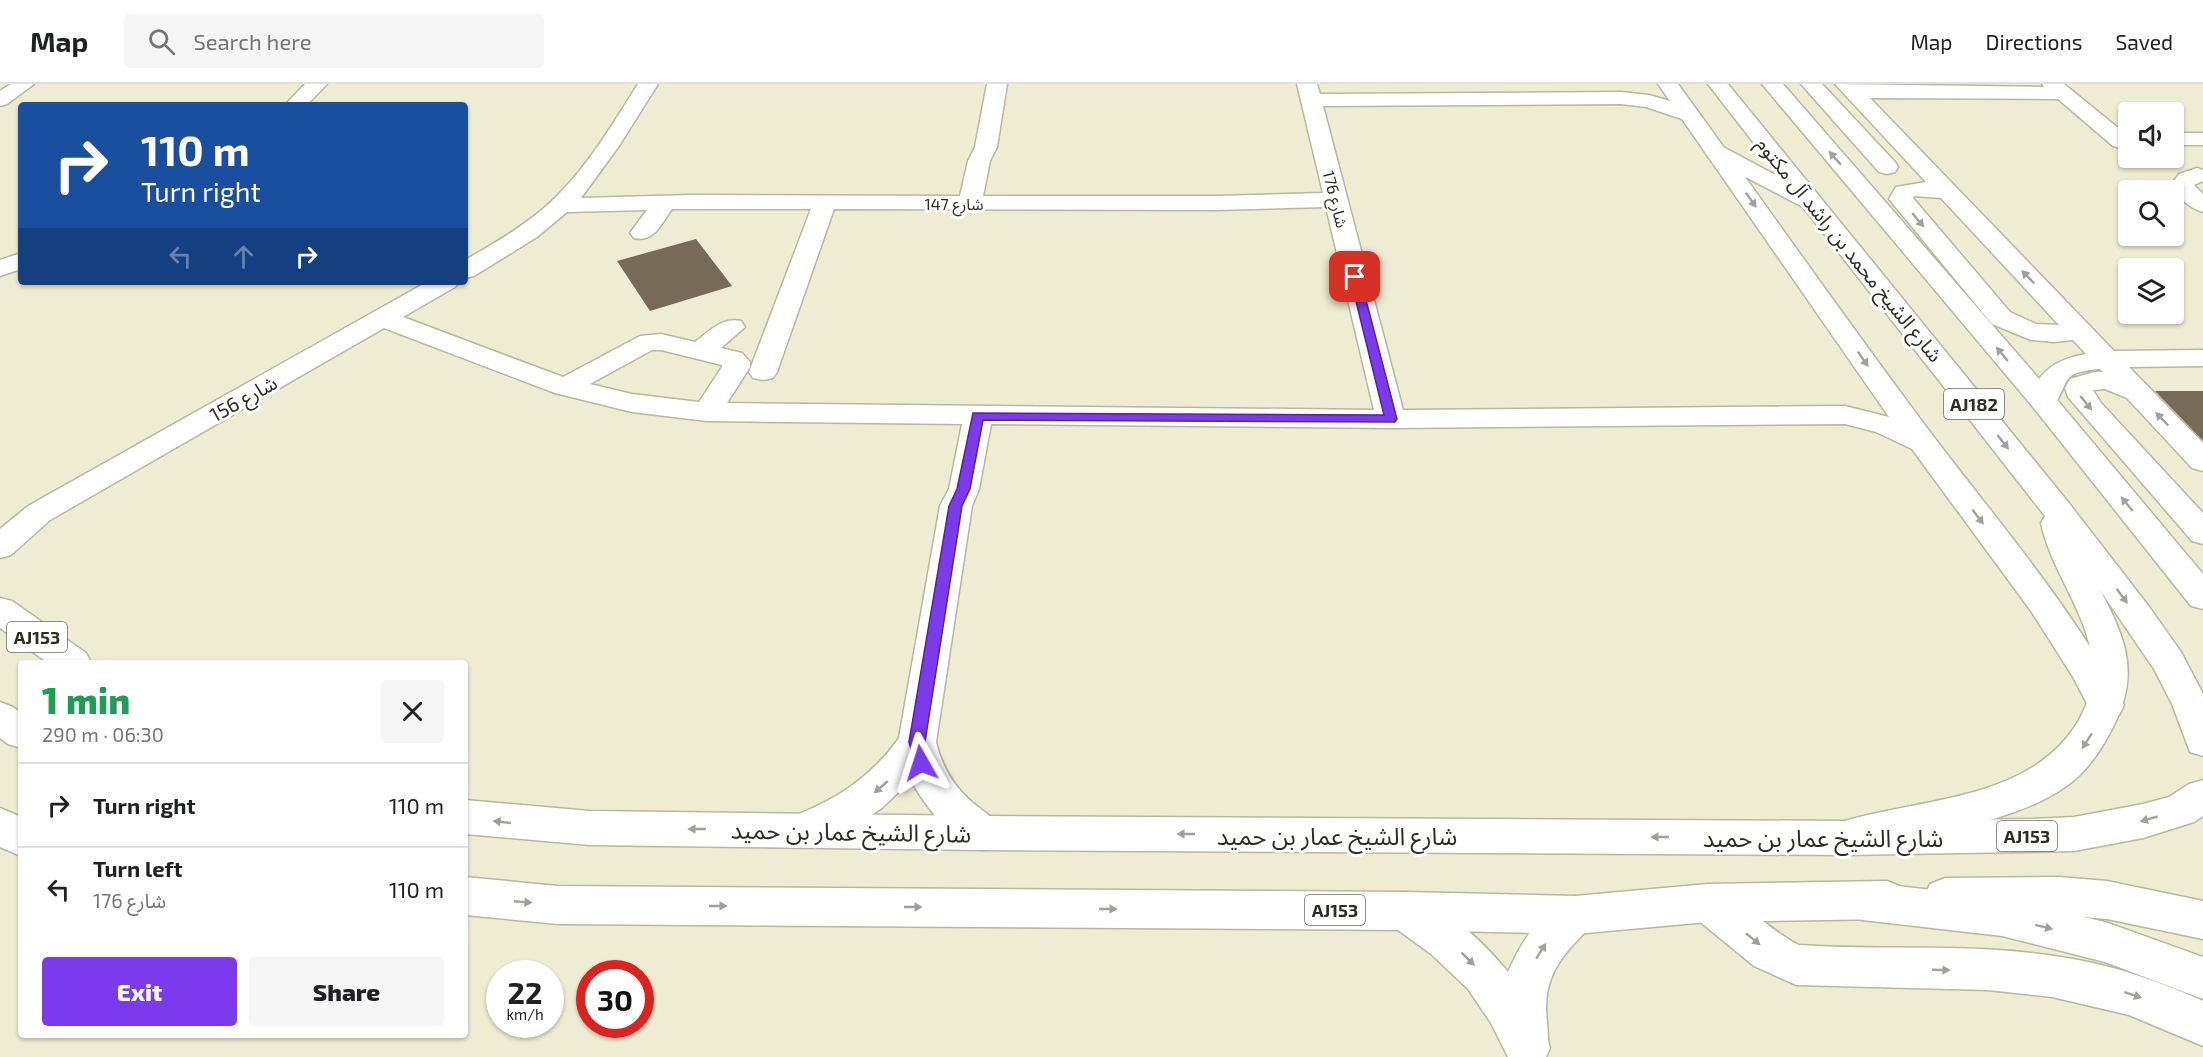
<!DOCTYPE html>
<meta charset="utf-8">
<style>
body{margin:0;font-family:"Exo 2","Noto Sans Arabic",sans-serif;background:#f6f6f6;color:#202124;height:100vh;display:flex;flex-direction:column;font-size:22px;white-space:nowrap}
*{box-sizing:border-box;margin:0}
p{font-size:20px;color:#757577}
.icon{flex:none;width:33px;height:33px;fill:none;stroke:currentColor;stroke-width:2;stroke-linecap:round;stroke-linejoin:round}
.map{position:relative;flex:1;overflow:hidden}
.side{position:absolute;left:18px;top:576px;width:450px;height:378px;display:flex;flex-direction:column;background:#fff;border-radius:6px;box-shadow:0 2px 4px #0004}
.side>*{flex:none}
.banner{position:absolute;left:18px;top:18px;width:450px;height:183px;border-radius:6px;box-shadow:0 2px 4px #0004;background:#1a4fa0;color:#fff;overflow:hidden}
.tools{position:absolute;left:2118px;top:18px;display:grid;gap:12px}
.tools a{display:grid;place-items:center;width:66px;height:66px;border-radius:6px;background:#fff;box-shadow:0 2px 4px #0004;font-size:30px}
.speed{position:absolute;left:486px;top:876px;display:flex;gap:12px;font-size:30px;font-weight:700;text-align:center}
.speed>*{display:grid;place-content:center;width:78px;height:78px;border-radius:50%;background:#fff;box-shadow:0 2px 4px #0004;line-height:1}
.speed small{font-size:15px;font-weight:400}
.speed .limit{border:9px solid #d22;background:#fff;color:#111}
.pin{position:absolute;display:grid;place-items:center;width:51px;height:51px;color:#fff;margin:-26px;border-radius:12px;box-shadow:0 3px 9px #0006}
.me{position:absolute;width:66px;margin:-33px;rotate:354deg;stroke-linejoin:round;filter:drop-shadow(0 0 4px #0008)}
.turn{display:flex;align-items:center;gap:21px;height:126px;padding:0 24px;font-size:27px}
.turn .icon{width:78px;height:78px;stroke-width:2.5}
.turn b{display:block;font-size:42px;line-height:51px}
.lanes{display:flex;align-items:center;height:57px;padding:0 24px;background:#0003;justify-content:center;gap:30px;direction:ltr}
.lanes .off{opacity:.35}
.round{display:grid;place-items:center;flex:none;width:63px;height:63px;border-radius:6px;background:#f6f6f6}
.headline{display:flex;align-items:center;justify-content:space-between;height:102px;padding:0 24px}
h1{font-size:36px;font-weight:800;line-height:45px;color:#1e9e55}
.action{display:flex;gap:12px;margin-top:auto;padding:12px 24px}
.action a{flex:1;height:69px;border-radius:6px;background:#7c3aed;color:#fff;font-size:24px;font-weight:800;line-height:69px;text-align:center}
.action a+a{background:#f6f6f6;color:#202124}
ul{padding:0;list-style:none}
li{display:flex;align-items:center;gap:18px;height:84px;padding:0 24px;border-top:2px solid #e0e0e0}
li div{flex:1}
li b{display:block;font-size:22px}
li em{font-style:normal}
header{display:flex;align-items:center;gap:36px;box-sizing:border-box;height:84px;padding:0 30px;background:#fff;border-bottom:2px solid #e0e0e0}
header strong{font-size:28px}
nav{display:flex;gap:33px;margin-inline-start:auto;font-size:21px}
.search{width:420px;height:54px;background:#f6f6f6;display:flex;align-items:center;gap:15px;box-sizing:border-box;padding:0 21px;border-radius:6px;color:#757577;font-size:22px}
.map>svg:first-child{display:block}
.building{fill:#776a56}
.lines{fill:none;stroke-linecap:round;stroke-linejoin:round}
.minor-casing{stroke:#b9b79e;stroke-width:3}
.major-casing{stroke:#b9b79e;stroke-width:3}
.highway-casing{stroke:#b9b79e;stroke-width:3}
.minor{fill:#fff;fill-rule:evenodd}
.major{fill:#fff;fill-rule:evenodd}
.highway{fill:#fff;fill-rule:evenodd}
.oneway{fill:#a1a09c}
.route{fill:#7c3aed;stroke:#51269a;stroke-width:1.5}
.labels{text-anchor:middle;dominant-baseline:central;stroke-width:6;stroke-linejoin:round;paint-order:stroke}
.far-street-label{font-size:16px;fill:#2e2d23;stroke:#fff}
.shield{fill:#fff;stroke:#6d6c65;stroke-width:1.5}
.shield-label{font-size:18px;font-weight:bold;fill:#2e2d23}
.street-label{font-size:20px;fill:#2e2d23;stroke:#fff}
.near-street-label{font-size:24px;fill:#2e2d23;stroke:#fff}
</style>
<header>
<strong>Map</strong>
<div class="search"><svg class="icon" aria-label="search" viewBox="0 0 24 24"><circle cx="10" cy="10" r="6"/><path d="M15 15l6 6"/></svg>Search here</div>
<nav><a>Map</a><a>Directions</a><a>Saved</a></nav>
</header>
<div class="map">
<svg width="2203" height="973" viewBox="0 0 2203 973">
<rect width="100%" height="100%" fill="#eeecd2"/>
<!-- building -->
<g class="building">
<polygon points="696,155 732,202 650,227 617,177"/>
<polygon points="2155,307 2203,307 2203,357"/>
</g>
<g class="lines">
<defs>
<g id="minor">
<polygon points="11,0 34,0 7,20 0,22 0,7"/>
<polygon points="305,0 327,0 307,21 285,21"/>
<path d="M638,0H658L619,62L581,114L691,111L960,112L968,77L975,63L987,0H1007L997,63L990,77L983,112H1216L1323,109L1297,0H1317L1320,10L1621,8L1649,11L1670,17L1658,0H1678C1763,117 1846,236 1933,352C2000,440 2072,523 2124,621L2119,631L2106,635L2093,631L2073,593L2031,527L1912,365L1876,348L1845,340L1391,344L991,340L979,405L972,422L936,658C942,683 953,702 973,719C985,729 996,734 1003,749L997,761C993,762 988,766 984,766C958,767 921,716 911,696L882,724L853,743L803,763L789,758L783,746L789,734C834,717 871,694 899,654L940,422L949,405L962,340L707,337L632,328L555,309L384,244L50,436L11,471L0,474V445L28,422L427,198H459L455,203L403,233L563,293L640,252L661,250L695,258C710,247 722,233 741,237L745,243L721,264L742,269L750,278V283L727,319L1374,326L1326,123L1216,126L834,125L777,288L773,294L763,296L753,294L749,288L811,125H672C661,140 654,159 634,154L630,149L647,126L567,128L537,153L474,192L465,194V176C492,161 519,145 543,125C583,91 610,44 638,0ZM1621,20L1646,23L1682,35L1889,333L1845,322L1403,326L1323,22ZM652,266H661L722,281V283L699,318L632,310L590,300Z"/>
<polygon points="1801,0 1822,0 1895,78 1898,83 1895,88 1887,90 1879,88"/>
<path d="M1835,0L2044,3L2042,0H2064L2128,52V66L2113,62L2058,15L1870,14L2114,267L2203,266V282L2129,283L2203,359V387L2192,384L2127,314L2105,305L2093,306L2101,319L2203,429V460L2192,457L2068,313L2065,304L2070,295L2094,288H2103L2100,285C2059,288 2071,297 2053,323L2043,326L2033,323L2029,317C2037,287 2057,275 2086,270L2073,256L2054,258L2031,256L1992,240L1889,115L1896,103L1926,98ZM1914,112L1941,114L2059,241L2036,240L2010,228L1913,114Z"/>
<rect x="2174" y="49" width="29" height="12"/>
<path d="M2197,84L2203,86V97L2194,101L2203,110V128C2188,124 2179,113 2171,101L2179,90Z"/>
<polygon points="21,169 21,185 0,192 0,176"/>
<polygon points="0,724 21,733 21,772 0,763"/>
<path d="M1708,800C1742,813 1766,845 1799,861C1890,867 1983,858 2073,875C2118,883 2161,898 2203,917V962L2129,931L2052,913L1988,906L1796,901L1754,882L1693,832L1687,819L1693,806Z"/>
<path d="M1405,808C1445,823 1481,855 1508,888C1522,856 1542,824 1575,812L1590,817L1596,831C1590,844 1583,850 1574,860C1552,883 1543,906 1547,937C1548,946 1547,956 1550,964L1546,973H1508L1491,939L1468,905L1431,870L1390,840L1384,827L1390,814Z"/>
</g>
<g id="major">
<polygon points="0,514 12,517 86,569 91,579 48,579 0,544"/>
<polygon points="0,618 13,623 21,629 21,664 8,660 0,654"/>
<polygon points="2203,696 2203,732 2194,738 2143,754 2074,767 1844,771 983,766 590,761 465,750 465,716 590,727 983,732 1844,737 2033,735 2074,733 2143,720 2169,713 2189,700"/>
<polygon points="465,793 558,802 1405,808 1575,812 1708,800 1887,797 1902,803 1908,816 1902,829 1887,835 1708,838 1575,850 1405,846 558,840 465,831"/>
<polygon points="2059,793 2107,797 2203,817 2203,855 2107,835 2059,831 1945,832 1930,826 1924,813 1930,800 1945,794"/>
</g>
<g id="highway">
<path d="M1708,0H1728L2068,418L2150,524L2181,568L2203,610V672L2190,668L2172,620L2154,585L2100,506C2128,558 2140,593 2111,647C2099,669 2086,689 2065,703C2029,728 1983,738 1941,748C1909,756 1877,764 1844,771L1830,766L1824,754L1830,742C1913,712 2028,722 2079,636C2089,618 2095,596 2092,575C2086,526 2051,487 2041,439L2045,432L1803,123L1709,74L1706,69L1709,64L1717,62L1725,64L1781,94Z"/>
<polygon points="1762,0 1783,0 2053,311 2203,490 2203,525 2191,522 2033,323"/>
<polygon points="1862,798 2002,814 2105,838 2203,873 2203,915 2105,878 2002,852 1862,836 1847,830 1841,817 1847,804"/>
</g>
</defs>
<!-- minor casing -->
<use href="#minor" class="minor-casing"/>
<!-- major casing -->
<use href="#major" class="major-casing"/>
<!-- highway casing -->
<use href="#highway" class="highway-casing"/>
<!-- minor -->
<use href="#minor" class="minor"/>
<!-- major -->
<use href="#major" class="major"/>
<!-- highway -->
<use href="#highway" class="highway"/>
</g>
<!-- one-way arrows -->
<defs><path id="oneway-solid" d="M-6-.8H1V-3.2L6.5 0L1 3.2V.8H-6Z" transform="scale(1.5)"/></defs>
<g class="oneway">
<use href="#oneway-solid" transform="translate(1835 74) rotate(-131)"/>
<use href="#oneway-solid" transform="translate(1751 116) rotate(55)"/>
<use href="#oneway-solid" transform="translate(1918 136) rotate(50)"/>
<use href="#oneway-solid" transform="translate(2028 193) rotate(-134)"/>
<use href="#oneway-solid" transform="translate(2002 270) rotate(-130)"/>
<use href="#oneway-solid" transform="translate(1863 275) rotate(55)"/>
<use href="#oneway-solid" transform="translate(2086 319) rotate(51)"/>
<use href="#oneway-solid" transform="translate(2162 335) rotate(-134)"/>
<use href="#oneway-solid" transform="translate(2003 358) rotate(52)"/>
<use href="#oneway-solid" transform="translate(2127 420) rotate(-129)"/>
<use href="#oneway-solid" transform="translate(1978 433) rotate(53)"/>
<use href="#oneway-solid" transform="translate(2122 512) rotate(53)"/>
<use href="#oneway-solid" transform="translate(2087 657) rotate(123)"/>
<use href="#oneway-solid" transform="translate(881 703) rotate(139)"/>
<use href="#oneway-solid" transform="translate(2149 735) rotate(164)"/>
<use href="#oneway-solid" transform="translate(502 738) rotate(-173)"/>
<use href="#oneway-solid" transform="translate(697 745) rotate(-180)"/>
<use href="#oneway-solid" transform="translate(1186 750) rotate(-180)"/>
<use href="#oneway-solid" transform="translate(1660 753) rotate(-180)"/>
<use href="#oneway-solid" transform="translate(523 818) rotate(5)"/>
<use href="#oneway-solid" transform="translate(718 822)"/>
<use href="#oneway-solid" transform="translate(913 823)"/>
<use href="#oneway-solid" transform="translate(1108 825)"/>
<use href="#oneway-solid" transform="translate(2044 843) rotate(14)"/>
<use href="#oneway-solid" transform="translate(1753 855) rotate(39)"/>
<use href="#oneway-solid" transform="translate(1541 867) rotate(-58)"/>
<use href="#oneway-solid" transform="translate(1468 875) rotate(45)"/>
<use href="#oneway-solid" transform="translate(1941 886) rotate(2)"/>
<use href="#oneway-solid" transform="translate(2133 911) rotate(18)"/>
</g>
<!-- route -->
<polygon class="route" points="1355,190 1360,193 1397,335 1395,338 983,336 970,405 962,422 925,658 929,679 927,683 921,685 916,683 909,658 949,422 957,405 973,329 1384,331 1350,193"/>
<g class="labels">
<!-- far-street labels -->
<g class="far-street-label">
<text transform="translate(1336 115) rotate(76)">شارع 176</text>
<text x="954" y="119">شارع 147</text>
</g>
<!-- shield labels -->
<g class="shield">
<rect x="1944" y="305" width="60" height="30" rx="4.5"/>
<rect x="7" y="538" width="60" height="30" rx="4.5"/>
<rect x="1997" y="737" width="60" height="30" rx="4.5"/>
<rect x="1305" y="811" width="60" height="30" rx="4.5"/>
</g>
<g class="shield-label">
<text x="1974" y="320">AJ182</text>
<text x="37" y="553">AJ153</text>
<text x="2027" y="752">AJ153</text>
<text x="1335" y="826">AJ153</text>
</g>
<!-- street labels -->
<g class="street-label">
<text transform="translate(1850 165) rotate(51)">شارع الشيخ محمد بن راشد آل مكتوم</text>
<text transform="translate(243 314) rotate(-29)">شارع 156</text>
</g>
<!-- near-street labels -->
<g class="near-street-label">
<text transform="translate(851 747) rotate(1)">شارع الشيخ عمار بن حميد</text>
<text x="1337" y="751">شارع الشيخ عمار بن حميد</text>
<text x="1823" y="753">شارع الشيخ عمار بن حميد</text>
</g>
</g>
</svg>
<div class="tools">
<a><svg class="icon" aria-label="sound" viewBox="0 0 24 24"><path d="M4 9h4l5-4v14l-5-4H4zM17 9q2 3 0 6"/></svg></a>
<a><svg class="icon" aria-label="search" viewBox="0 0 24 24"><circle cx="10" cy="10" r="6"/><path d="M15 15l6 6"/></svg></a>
<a><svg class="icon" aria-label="layers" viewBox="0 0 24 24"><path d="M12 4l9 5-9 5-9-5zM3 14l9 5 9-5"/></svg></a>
</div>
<div class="speed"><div>22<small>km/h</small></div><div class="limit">30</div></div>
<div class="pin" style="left:1355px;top:193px;background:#d93025"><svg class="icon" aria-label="arrive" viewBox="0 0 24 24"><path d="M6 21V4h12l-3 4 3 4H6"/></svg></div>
<svg class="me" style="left:921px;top:679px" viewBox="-20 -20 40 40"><path d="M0-17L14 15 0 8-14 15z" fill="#7c3aed" stroke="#fff" stroke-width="4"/></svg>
<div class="banner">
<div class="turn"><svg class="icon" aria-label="right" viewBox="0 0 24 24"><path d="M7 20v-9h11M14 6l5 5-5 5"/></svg><div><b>110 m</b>Turn right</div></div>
<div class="lanes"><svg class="icon off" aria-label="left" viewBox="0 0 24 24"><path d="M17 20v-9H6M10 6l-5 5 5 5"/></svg><svg class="icon off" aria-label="ahead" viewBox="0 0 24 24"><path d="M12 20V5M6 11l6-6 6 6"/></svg><svg class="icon" aria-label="right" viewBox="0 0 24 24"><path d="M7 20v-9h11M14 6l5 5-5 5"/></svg></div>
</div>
<section class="side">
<div class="headline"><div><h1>1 min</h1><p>290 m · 06:30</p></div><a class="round"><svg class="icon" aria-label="close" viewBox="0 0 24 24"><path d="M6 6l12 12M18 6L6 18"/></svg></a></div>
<ul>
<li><svg class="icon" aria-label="right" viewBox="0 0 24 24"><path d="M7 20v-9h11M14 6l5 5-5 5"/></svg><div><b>Turn right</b></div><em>110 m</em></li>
<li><svg class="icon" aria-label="left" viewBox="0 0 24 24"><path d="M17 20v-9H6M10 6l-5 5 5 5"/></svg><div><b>Turn left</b><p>شارع 176</p></div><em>110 m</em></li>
</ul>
<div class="action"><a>Exit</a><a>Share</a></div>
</section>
</div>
